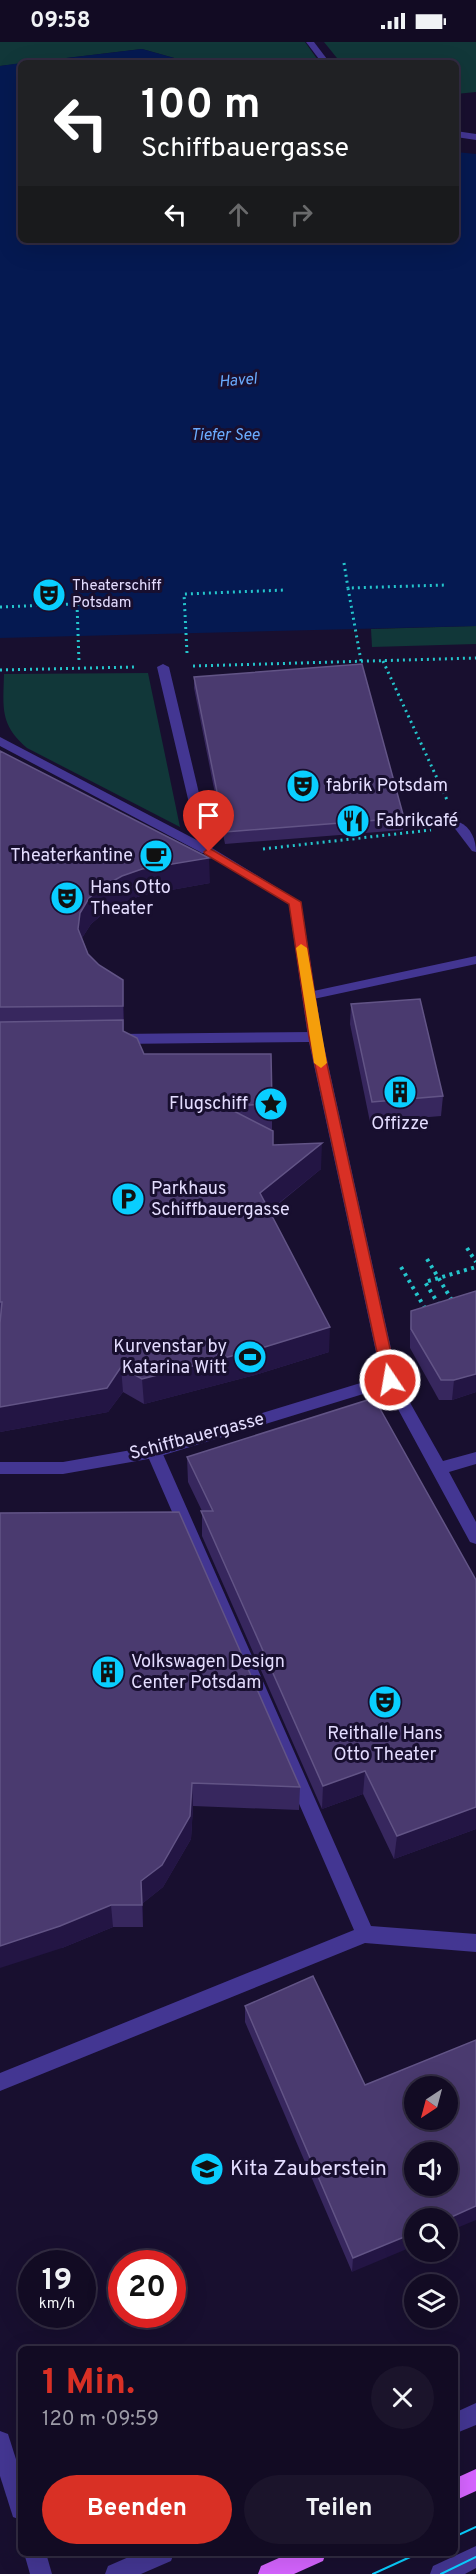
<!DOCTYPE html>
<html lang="de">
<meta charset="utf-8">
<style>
body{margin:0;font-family:Overpass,sans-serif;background:#1b142b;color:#f1f3f6;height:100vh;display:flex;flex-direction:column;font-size:22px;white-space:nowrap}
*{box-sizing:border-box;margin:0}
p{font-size:20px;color:#9c9ba6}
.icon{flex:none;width:33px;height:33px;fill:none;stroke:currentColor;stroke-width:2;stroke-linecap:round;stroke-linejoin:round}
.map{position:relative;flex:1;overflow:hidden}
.details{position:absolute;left:18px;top:2304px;width:440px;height:210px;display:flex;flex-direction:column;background:#120b23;border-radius:9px;box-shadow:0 6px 24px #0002,0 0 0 2px #312b41}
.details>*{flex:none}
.banner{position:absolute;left:18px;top:18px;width:441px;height:183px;border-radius:9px;box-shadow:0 6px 24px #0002,0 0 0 2px #312b41;background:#202124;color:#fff;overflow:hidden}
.needle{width:39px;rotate:216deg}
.tools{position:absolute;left:404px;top:2034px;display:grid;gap:12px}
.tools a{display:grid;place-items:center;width:54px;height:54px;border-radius:50%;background:#120b23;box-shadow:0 6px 24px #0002,0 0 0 2px #312b41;font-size:30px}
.speed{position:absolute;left:18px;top:2208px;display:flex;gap:12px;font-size:30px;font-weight:700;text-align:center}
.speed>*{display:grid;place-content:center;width:78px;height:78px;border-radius:50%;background:#120b23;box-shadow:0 6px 24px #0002,0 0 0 2px #312b41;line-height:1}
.speed small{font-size:15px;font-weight:400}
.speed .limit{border:9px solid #d22;background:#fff;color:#111}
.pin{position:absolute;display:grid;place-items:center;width:51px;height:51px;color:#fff;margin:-62px -26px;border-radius:50% 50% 50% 0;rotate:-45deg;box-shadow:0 0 6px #0007}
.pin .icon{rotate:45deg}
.me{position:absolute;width:66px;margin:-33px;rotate:348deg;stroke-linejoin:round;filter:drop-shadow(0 0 4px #0008)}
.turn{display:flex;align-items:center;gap:21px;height:126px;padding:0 24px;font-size:27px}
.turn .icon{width:78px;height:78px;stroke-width:2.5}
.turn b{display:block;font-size:42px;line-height:51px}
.lanes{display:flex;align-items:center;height:57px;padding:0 24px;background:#0003;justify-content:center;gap:30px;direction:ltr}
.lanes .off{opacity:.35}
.round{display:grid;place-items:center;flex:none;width:63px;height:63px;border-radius:32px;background:#1b142b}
.headline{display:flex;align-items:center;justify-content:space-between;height:102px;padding:0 24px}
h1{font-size:36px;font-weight:700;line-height:45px;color:#d93025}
.cta{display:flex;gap:12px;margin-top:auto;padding:12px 24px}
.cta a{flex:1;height:69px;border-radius:36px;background:#d93025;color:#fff;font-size:24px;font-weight:700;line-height:69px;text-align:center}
.cta a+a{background:#1b142b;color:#f1f3f6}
.status{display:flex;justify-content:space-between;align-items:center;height:42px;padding:0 30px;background:#120b23;direction:ltr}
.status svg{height:16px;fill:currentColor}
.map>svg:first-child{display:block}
.green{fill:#113739}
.water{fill:#051951}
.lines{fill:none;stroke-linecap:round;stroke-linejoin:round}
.path-far1{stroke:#24c5cc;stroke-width:3;stroke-dasharray:2 4;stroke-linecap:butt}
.path{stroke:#24c5cc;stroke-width:4;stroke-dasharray:3 4.5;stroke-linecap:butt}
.service{fill:#433692;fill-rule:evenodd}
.minor{fill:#433692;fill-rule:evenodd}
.primary{fill:#d564ff;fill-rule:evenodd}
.tram{stroke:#09ceff;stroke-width:2}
.wall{fill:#37275e}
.shaded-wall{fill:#231544}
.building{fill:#4a3a6f;stroke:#625486;stroke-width:1.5;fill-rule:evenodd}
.route{fill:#d93025;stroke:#8d1f18;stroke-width:1.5}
.slow{fill:#f59e0b}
.labels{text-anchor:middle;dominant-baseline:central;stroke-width:6;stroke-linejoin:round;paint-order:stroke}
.far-poi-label{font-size:15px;fill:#e4ddff;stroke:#180f2f;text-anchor:start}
.far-water-label{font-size:16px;font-style:italic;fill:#6bacff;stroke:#180f2f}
.poi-label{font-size:18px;fill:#e4ddff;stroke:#180f2f;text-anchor:start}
.street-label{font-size:18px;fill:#e4ddff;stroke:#180f2f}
.near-poi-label{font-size:21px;fill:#e4ddff;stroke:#180f2f;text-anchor:start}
</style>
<div class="status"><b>09:58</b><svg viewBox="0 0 49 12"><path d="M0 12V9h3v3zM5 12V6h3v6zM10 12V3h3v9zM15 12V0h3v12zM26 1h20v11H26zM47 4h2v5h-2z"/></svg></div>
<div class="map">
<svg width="476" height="2532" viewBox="0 0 476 2532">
<rect width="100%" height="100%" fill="#180f2f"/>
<!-- green -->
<g class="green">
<polygon points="0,0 305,0 320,21 192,21 142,7 0,24"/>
<polygon points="324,0 476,0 476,50 456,52 456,21 341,21"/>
<polygon points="476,584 476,602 372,605 371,587"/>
<path d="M148,631L180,785L27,706C0,683 3,667 4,632Z"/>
</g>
<!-- water -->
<g class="water">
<polygon points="142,7 192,21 24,21"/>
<polygon points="21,21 21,198 456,198 456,110 476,112 476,584 0,596 0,24"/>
</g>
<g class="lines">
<!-- path-far1 -->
<g class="path-far1">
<polyline points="344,521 348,546"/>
<polyline points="77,562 79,620"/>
<polyline points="0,565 96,561"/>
<polyline points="187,611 184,552 286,548"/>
<polyline points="361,619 348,546 446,543"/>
<polyline points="383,619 448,760"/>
<polyline points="193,624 476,616"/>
<polyline points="0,628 134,625"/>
<polyline points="263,807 431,788"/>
</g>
<!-- path -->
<g class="path">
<polyline points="467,1206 476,1220"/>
<polyline points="427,1217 453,1260"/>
<polyline points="401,1225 426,1268"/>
<polyline points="439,1263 425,1240 476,1225"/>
</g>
<!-- service -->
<g class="service">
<polygon points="306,0 314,0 330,21 322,21"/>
<polygon points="456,89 476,92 476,98 456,95"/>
<polygon points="0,695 210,805 212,808 210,811 202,811 0,704"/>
<path d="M459,780C471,785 476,798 476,810L472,809L453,784Z"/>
<polygon points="476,914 476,922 309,958 302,954 309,950"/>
<polygon points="315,990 322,995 398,1338 395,1342 385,1342 382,1338 309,1000 117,1002 110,997 117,992"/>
<polygon points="154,1404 160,1406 162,1410 371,1884 476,1892 476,1910 365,1901 0,2049 0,2031 354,1888 146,1410 148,1406"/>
<polygon points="476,2361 476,2383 454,2392 454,2371"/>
<polygon points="476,2504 476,2526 465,2532 430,2532 433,2524"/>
<polygon points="138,2511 174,2511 171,2519 141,2532 105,2532 108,2524"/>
</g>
<!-- minor -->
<g class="minor">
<polygon points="163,622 169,625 212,806 301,860 322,995 320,998 315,1000 308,995 289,862 200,808 157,625"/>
<polygon points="390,1332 395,1334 443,1419 476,1410 476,1422 449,1430 476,1480 476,1502 470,1500 386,1345 154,1416 63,1432 0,1432 0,1420 63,1420 154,1404"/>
<polygon points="0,2389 8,2392 21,2433 21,2478 13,2475 0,2434"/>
<polygon points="24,2511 46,2511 52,2532 30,2532"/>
</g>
<!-- primary -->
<g class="primary">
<polygon points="476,2427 476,2449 454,2459 454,2437"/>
<polygon points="290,2511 326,2511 323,2519 294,2532 258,2532 261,2524"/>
</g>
<!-- tram -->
<g class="tram">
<polyline points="454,2495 476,2485"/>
<polyline points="373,2532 419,2511"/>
<polyline points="441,2532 476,2515"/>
</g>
</g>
<!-- wall -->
<g class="wall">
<polygon points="194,635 404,776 403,788 225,802 194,646"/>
<polygon points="0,710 210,841 143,853 123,860 104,871 91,882 82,896 88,912 124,963 124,990 144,1012 272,1061 272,1087 270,1087 273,1103 321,1127 270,1169 329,1310 255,1333 144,1362 123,1350 108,1370 0,1390"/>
<polygon points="351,962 443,1054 441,1074 370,1080 350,982"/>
<polygon points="476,1249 476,1350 452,1358 439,1358 410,1306 410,1289 411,1269"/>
<polygon points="187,1415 476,1538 476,1787 394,1817 363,1752 322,1767 202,1494 202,1469 188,1440"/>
<polygon points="0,1471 300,1745 299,1768 193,1764 191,1797 163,1845 143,1861 143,1885 113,1885 62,1906"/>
<polygon points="245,1964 365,2043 476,1998 352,2230 245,1980"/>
</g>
<!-- shaded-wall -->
<g class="shaded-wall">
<polygon points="209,816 210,841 143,853 123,860 104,871 91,882 82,896 78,887 80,871 89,856 102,845 122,834 142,827"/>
<polygon points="123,938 124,963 124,990 123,964"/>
<polygon points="322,1101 321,1127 260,1176 260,1151"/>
<polygon points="330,1285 329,1310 255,1333 144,1362 142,1337"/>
<polygon points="121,1325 123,1350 108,1370 0,1390 0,1365"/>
<polygon points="476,1332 476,1350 452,1358 454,1338"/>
<polygon points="365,1729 363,1752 322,1767 323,1744"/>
<polygon points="192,1741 193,1764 191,1797 163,1845 143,1861 143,1885 141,1839"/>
<polygon points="476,1765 476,1787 394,1817 397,1794"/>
<polygon points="111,1863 113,1885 62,1906 0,1926 0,1904"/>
<polygon points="476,2164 476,2178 447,2190 447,2177"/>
<polygon points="414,2191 414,2204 352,2230 353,2216"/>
</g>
<!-- building -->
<g class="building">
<polygon points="362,622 404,776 225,790 194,635"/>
<polygon points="0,709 209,816 142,827 122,834 102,845 89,856 80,871 78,887 88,912 99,923 123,938 123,964 0,965"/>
<polygon points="420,957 443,1054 372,1060 351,962"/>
<polygon points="123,978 123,989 137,996 144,1012 271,1012 272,1061 226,1065 273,1089 273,1103 322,1101 260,1151 330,1285 255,1308 142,1337 121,1325 107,1346 0,1365 0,1281 2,1260 0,1260 0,980"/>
<polygon points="476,1249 476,1332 454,1338 441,1338 411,1287 411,1269"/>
<polygon points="374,1356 476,1538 476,1765 397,1794 365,1729 323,1744 201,1469 213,1469 187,1415"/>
<polygon points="179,1470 300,1745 192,1741 190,1774 162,1823 141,1839 142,1863 111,1863 60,1884 0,1904 0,1471"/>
<path d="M313,1934L365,2043L476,1998V2164L447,2177L414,2176V2191L353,2216L245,1964ZM414,2044H447V2078H414ZM414,2110H447V2144H414Z"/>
</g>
<!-- route -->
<polygon class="route" points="209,806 301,860 321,995 397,1338 395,1342 390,1344 383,1338 309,995 289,862 205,812 204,810"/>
<!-- slow -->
<polygon class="slow" points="301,902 307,906 327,1021 321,1026 314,1021 296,906"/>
<!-- icons -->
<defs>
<symbol id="theatre-disc" viewBox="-11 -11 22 22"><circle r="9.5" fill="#09ceff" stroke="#180f2f"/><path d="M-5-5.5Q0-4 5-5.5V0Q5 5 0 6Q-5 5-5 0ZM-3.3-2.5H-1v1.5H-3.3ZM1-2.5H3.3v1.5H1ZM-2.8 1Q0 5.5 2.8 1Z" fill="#111"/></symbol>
<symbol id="restaurant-disc" viewBox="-11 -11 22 22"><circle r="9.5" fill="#09ceff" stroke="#180f2f"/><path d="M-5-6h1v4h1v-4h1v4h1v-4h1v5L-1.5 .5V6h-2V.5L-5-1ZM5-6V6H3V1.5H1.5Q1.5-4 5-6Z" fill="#111"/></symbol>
<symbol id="cafe-disc" viewBox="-11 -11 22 22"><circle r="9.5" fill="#09ceff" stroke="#180f2f"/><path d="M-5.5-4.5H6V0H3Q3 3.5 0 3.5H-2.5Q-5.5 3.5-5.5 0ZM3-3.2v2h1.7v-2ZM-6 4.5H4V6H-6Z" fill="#111"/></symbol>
<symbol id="building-disc" viewBox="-11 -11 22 22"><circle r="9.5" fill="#09ceff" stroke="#180f2f"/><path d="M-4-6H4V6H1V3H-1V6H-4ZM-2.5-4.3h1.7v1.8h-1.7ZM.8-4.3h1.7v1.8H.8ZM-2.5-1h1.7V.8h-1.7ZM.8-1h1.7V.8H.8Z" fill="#111"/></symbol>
<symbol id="sight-disc" viewBox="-11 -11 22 22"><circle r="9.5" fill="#09ceff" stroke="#180f2f"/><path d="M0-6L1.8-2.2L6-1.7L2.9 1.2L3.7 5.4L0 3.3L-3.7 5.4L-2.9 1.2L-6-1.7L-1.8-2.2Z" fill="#111"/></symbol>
<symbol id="parking-disc" viewBox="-11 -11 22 22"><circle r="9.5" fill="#09ceff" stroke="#180f2f"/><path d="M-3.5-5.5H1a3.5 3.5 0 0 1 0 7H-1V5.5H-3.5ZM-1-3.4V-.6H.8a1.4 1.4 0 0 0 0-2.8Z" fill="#111"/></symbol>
<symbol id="stadium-disc" viewBox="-11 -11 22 22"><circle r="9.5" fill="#09ceff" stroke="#180f2f"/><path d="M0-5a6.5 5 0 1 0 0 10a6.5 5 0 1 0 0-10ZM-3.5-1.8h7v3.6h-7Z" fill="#111"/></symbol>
<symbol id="school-disc" viewBox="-11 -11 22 22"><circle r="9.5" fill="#09ceff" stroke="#180f2f"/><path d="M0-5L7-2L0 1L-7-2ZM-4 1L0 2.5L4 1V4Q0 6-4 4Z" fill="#111"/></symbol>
</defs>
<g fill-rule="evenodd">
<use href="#theatre-disc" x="30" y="534" width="38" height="38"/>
<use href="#theatre-disc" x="284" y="725" width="38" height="38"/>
<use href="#restaurant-disc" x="334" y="760" width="38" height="38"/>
<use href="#cafe-disc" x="137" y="795" width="38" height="38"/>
<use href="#theatre-disc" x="48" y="837" width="38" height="38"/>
<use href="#building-disc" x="381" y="1031" width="38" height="38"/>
<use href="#sight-disc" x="252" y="1043" width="38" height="38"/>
<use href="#parking-disc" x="109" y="1138" width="38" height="38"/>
<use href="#stadium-disc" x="231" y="1296" width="38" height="38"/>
<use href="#building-disc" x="89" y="1611" width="38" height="38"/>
<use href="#theatre-disc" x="366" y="1641" width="38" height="38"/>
<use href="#school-disc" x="188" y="2108" width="38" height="38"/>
</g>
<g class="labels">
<!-- far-poi labels -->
<g class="far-poi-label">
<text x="72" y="544">Theaterschiff<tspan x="72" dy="17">Potsdam</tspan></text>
</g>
<!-- far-water labels -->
<g class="far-water-label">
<text transform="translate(238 339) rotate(-5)">Havel</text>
<text x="225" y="394">Tiefer See</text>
</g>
<!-- poi labels -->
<g class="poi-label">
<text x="326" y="744">fabrik Potsdam</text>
<text x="376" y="779">Fabrikcafé</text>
<text x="133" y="814" text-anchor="end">Theaterkantine</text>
<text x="90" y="846">Hans Otto<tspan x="90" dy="21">Theater</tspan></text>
<text x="248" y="1062" text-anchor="end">Flugschiff</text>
<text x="400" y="1082" text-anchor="middle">Offizze</text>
<text x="151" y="1147">Parkhaus<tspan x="151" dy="21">Schiffbauergasse</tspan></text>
<text x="227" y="1305" text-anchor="end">Kurvenstar by<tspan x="227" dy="21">Katarina Witt</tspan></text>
<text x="131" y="1620">Volkswagen Design<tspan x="131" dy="21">Center Potsdam</tspan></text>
<text x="385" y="1692" text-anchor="middle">Reithalle Hans<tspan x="385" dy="21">Otto Theater</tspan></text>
</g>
<!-- street labels -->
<g class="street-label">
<text transform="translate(197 1395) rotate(-15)">Schiffbauergasse</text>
</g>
<!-- near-poi labels -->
<g class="near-poi-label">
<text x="230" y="2127">Kita Zauberstein</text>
</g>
</g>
</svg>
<div class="tools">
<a><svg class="needle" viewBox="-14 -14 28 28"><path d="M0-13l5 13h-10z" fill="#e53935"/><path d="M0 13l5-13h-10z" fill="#9c9ba6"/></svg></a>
<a><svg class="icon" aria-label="sound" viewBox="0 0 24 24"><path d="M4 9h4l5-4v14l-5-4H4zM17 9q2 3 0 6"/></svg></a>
<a><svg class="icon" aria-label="search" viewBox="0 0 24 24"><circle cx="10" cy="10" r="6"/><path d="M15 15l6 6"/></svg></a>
<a><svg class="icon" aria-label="layers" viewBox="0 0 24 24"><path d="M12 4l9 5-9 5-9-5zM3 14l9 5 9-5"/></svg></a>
</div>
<div class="speed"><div>19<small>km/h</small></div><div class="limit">20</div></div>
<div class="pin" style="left:209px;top:810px;background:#d93025"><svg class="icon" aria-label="arrive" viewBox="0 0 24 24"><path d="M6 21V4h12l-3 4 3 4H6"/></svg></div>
<svg class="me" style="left:390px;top:1338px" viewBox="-20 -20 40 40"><circle r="17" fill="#d93025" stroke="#fff" stroke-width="3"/><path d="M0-11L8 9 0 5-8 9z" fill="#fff"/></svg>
<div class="banner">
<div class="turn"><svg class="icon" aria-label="left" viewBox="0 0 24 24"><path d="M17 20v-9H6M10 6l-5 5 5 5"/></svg><div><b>100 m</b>Schiffbauergasse</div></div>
<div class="lanes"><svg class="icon" aria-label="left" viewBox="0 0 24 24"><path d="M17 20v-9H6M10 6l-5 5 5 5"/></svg><svg class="icon off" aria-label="ahead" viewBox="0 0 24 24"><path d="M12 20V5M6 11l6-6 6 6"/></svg><svg class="icon off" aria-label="right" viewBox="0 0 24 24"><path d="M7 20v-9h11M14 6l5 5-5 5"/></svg></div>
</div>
<section class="details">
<div class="headline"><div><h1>1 Min.</h1><p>120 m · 09:59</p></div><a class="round"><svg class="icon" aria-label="close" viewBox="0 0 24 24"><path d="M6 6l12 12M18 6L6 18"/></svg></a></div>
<div class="cta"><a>Beenden</a><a>Teilen</a></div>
</section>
</div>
